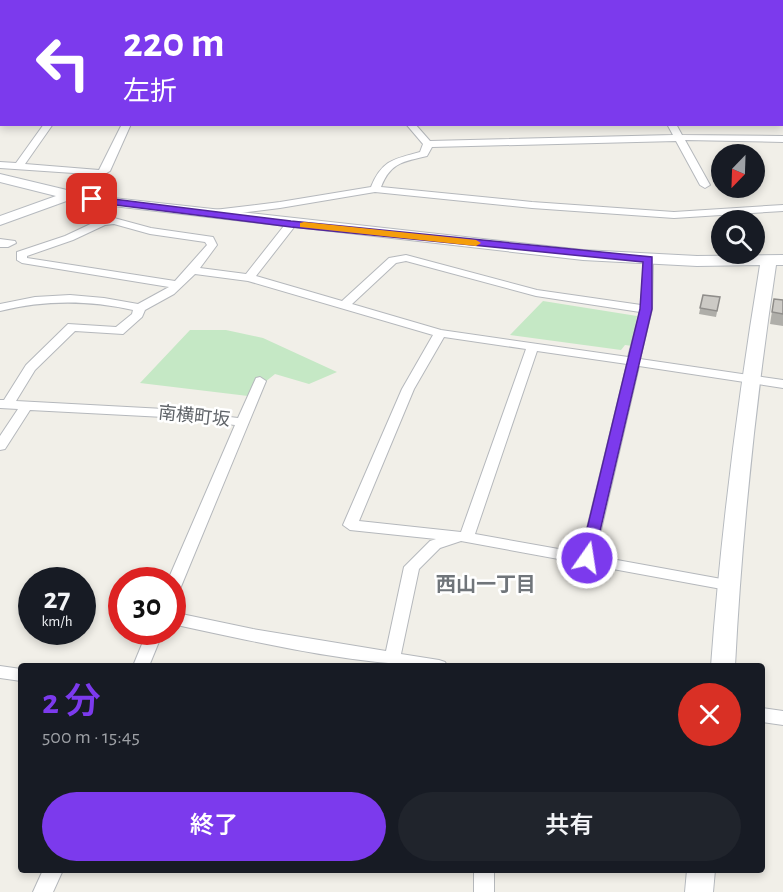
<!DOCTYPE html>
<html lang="ja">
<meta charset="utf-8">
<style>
body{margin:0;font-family:"Alegreya Sans","Noto Sans JP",sans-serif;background:#20242c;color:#f1f3f6;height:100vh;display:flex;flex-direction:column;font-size:22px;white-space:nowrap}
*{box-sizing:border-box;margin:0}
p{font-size:20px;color:#9ea1a6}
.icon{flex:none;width:33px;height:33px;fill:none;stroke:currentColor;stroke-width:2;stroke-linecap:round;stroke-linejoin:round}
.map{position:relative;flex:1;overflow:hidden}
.drawer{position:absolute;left:18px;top:663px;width:747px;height:210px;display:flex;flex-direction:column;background:#171b24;border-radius:6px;box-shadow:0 3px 9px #0003}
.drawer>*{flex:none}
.guide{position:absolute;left:0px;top:0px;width:783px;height:126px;box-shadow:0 3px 9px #0003;background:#7c3aed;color:#fff;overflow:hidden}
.needle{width:39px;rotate:203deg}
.buttons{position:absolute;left:711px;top:144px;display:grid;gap:12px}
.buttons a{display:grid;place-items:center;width:54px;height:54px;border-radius:50%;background:#171b24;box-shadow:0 3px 9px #0003;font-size:30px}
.speed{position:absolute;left:18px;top:567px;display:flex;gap:12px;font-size:30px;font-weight:700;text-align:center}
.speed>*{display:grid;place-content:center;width:78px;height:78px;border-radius:50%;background:#171b24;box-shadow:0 3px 9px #0003;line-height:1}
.speed small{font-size:15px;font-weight:400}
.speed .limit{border:9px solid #d22;background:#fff;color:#111}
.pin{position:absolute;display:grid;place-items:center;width:51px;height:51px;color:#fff;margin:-26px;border-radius:12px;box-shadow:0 3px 9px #0006}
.me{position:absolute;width:66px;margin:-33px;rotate:13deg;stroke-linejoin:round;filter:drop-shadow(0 0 4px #0008)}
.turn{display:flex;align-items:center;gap:21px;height:126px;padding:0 24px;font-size:27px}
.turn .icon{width:78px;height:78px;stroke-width:2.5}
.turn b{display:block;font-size:42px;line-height:51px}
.round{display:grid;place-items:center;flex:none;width:63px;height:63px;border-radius:32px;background:#20242c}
.overview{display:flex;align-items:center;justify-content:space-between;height:102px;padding:0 24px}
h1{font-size:36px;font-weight:600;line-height:45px;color:#7c3aed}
.action{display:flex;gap:12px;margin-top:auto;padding:12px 24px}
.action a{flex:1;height:69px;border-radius:36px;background:#7c3aed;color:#fff;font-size:24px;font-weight:600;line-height:69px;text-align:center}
.action a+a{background:#20242c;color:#f1f3f6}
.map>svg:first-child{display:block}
.green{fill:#c5e8c5}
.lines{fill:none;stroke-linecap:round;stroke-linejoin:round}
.street-casing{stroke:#b5b8bc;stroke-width:2}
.secondary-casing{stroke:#b6babf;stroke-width:2}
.primary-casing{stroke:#f2c960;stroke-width:4}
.street{fill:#fff;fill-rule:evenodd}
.secondary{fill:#fff;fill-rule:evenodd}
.primary{fill:#fff2af;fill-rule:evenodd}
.rail{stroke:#b6b7b8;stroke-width:3;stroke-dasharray:1 4.5;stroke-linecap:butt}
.wall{fill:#afaea9}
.building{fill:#cccac5;stroke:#8f8d8a;stroke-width:1.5}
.route{fill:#7c3aed;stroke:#51269a;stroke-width:1.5}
.slow{fill:#f59e0b}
.labels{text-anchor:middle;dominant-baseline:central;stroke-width:5;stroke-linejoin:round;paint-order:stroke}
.street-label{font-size:18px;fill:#5f6368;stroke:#fff}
.neighbourhood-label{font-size:20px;font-weight:bold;fill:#70757a;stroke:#fff}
</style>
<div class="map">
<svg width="783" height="892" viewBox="0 0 783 892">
<rect width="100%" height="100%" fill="#f1efe8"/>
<!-- green -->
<g class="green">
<polygon points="543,301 637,316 632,346 625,345 621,350 510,335"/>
<polygon points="190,330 226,330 263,338 337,372 309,384 275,374 248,396 140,383"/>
</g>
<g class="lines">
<defs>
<g id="street">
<polygon points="311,0 319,0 320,2 312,2"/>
<polygon points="452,0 466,0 450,2"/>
<polygon points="593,0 605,0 591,2"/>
<polygon points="763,0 778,0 761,2"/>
<rect x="0" y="2" width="2" height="4"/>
<rect x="782" y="16" width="1" height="4"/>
<rect x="782" y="59" width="1" height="6"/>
<rect x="782" y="74" width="1" height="4"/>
<polygon points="44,124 53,124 25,164 99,170 122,124 131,124 110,171 103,175 0,168 0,162 16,163"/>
<path d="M406,124H415L430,141L673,135L667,124H676L682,135L783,136V142L685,140L710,185L705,188L700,185L676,141L432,147L427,156C403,162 391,162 381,187L532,202L674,212L783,205V211L674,218L532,208L375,192L280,208L214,216L209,213L214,210L280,202L371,187C382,160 394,159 420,152L423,144Z"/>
<path d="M114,218L151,228L213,237L217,245L200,268L246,274L287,222H295V226L256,276L342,301L389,258L406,255L537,290L641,305L644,260L649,257L653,258L652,309L640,359L783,380V388L639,366L595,556L727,580L732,581L735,585L732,589L727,590L461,541L440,548L419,569L401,654L439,660L445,662L447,666C356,666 262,643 172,624V612L253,629L386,651L404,567L430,541L436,539L350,530L343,525L402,389L433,335L248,281L195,274L174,294L145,310L142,317L123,334L75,331L35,370L16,401L164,409L238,418L256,378L260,377L266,381L180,589L177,593L172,594V580H168L235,425L164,417L30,410L5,449L0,450V436L18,409L0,408V400H4L26,365L68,324L116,327L132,314L133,310C87,300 45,300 0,311V304L35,297L70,295L104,298L138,304L169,287L22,263L17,260V252L65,236L99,220ZM114,224L150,234L205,242L207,245L175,281L27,258V256L73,240L105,225ZM406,261L536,296L640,312L628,357L441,330L352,304L396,263ZM444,337L526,349L461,532L359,521L414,389ZM537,351L627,364L581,553L475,534Z"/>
<polygon points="0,239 15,241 16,243 8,247 0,247"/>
<polygon points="147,632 163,632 149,666 133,666"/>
<polygon points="0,666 21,669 21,681 0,678"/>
<polygon points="762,708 783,711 783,725 762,722"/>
<polygon points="43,870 63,870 53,892 33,892"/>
<rect x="474" y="870" width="20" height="22"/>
</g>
<g id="secondary">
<rect x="0" y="53" width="2" height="6"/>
<rect x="0" y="72" width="2" height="8"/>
<path d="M0,174L71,191L113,198L583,250L697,256L783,255V265H776C756,398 742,531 735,666H711C721,531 738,398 760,265L697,266L583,260L113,206L72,199L0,225V216L56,196L0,182Z"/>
<polygon points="687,870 715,870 713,892 685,892"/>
</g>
<g id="primary">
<polygon points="205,0 220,0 204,2"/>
<rect x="782" y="49" width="1" height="8"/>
</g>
</defs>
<!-- street casing -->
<use href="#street" class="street-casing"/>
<!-- secondary casing -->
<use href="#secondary" class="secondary-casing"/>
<!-- primary casing -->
<use href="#primary" class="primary-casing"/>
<!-- street -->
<use href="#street" class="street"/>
<!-- secondary -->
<use href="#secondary" class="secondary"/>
<!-- primary -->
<use href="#primary" class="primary"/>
<!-- rail -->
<polyline class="rail" points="610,2 619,0"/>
</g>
<!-- wall -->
<g class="wall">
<polygon points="703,295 720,297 716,317 699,314"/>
<polygon points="774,299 783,300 783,326 770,324"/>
</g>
<!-- building -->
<g class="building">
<polygon points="703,295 720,297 717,311 700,308"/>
<polygon points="774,299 783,300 783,314 772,312"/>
</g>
<!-- route -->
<polygon class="route" points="89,196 291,221 652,257 652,309 593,561 587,563 580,558 640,309 643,262 291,227 92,202 89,201"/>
<!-- slow -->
<polygon class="slow" points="304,222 476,240 481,243 476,246 300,227 300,223"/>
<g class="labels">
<!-- street labels -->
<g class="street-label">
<text transform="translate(194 417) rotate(6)">南横町坂</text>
</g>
<!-- neighbourhood labels -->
<g class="neighbourhood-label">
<text x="486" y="585">西山一丁目</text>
</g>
</g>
</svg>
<div class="buttons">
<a><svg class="needle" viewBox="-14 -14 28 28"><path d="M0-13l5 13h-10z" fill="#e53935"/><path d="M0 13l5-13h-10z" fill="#9ea1a6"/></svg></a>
<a><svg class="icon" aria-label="search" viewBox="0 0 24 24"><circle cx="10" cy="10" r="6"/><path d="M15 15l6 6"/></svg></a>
</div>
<div class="speed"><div>27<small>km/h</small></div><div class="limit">30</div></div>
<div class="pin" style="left:92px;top:199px;background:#d93025"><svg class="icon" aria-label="arrive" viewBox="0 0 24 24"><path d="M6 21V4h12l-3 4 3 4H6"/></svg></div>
<svg class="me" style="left:587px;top:558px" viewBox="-20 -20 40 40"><circle r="17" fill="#7c3aed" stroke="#fff" stroke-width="3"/><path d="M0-11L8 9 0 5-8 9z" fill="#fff"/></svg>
<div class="guide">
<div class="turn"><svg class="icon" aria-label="left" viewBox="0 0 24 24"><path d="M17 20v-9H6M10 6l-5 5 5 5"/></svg><div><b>220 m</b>左折</div></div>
</div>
<section class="drawer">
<div class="overview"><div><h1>2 分</h1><p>500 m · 15:45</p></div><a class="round" style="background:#d93025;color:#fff"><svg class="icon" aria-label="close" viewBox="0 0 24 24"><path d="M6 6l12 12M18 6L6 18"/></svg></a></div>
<div class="action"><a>終了</a><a>共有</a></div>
</section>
</div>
